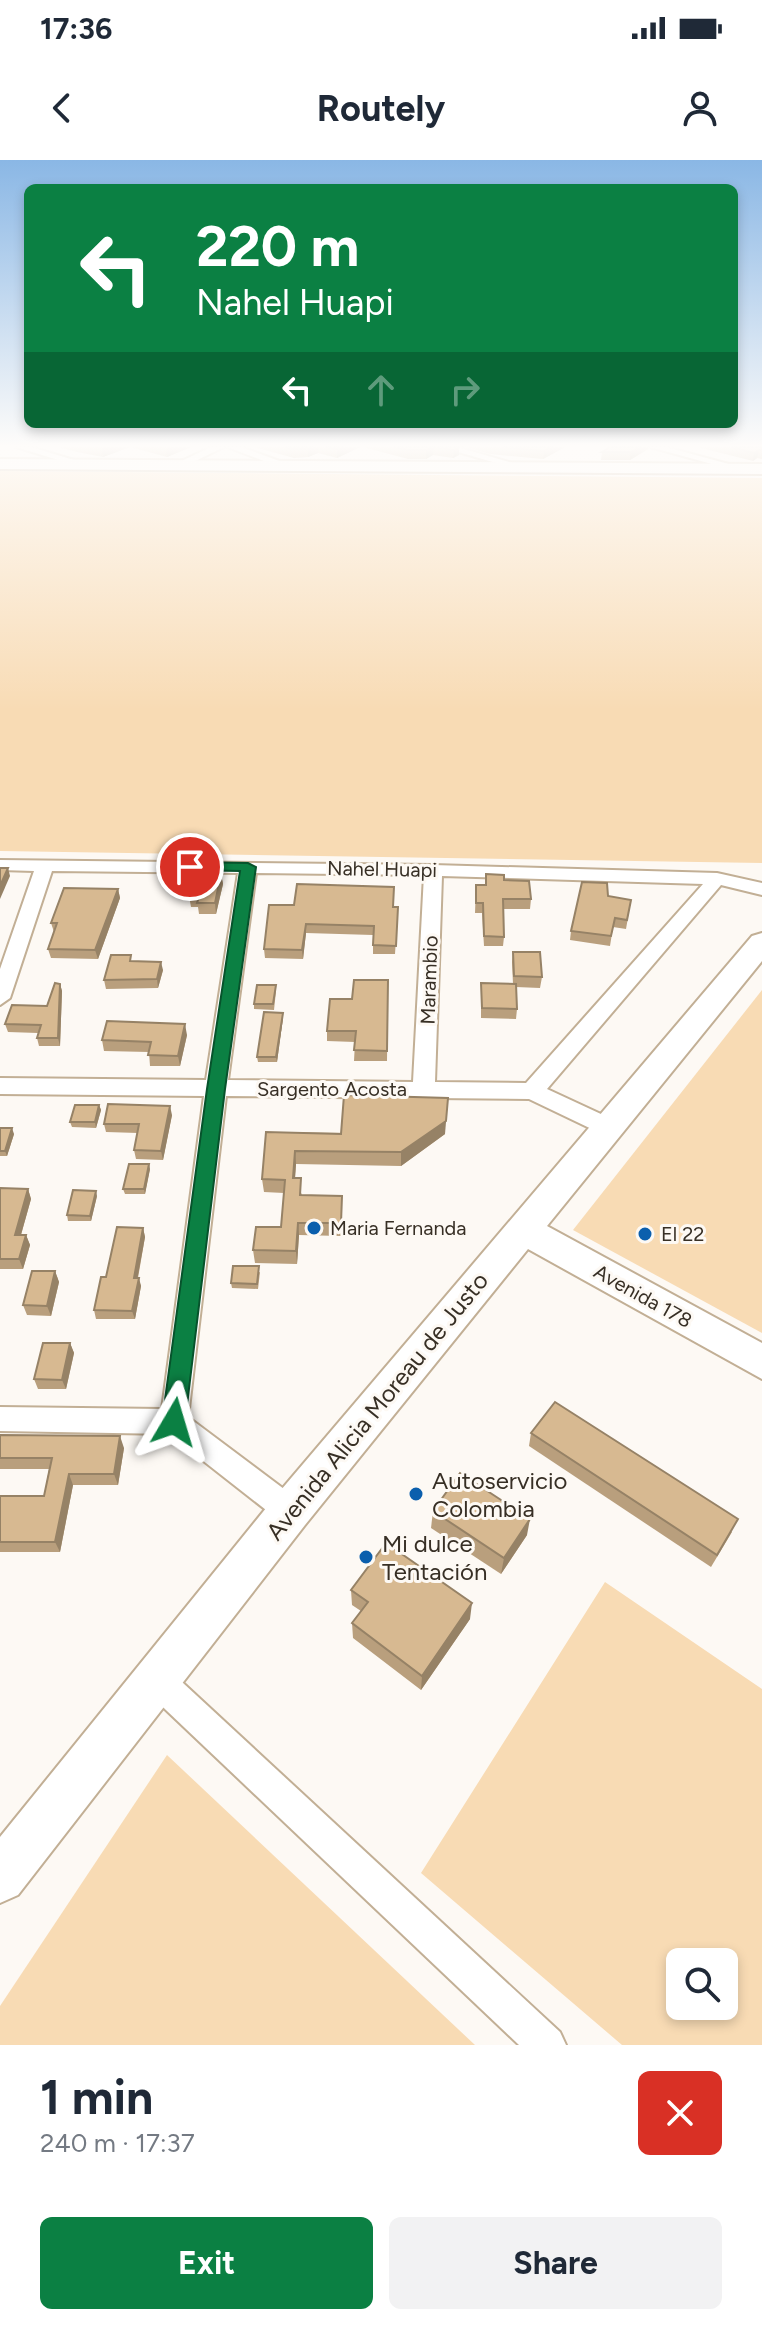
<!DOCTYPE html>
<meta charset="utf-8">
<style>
body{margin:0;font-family:Figtree,sans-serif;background:#f2f2f3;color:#1f2937;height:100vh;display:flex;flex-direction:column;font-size:30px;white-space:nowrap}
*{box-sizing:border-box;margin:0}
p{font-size:26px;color:#747a83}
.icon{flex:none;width:44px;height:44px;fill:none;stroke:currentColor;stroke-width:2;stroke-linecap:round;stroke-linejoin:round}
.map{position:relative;height:1885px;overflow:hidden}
.drawer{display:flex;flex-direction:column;background:#fff;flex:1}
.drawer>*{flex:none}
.hud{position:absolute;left:24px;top:24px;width:714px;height:244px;border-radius:12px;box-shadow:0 4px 12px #0003;background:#0b8043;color:#fff;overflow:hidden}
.buttons{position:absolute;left:666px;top:1788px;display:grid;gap:16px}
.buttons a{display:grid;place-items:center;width:72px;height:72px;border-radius:12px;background:#fff;box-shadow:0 4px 12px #0003;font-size:40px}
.pin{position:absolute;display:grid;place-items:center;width:68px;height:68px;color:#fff;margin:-34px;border:4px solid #fff;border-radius:50%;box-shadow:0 2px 8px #0007}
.me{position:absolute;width:88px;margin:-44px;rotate:7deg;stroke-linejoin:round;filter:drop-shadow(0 0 6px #0008)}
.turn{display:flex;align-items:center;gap:28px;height:168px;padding:0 40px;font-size:36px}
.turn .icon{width:104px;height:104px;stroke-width:2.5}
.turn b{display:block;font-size:56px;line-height:68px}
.lanes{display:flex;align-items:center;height:76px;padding:0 40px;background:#0003;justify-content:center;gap:40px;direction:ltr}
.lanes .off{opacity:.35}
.round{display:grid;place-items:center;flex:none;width:84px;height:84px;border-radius:12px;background:#f2f2f3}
.head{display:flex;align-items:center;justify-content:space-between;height:136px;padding:0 40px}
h1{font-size:48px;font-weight:700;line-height:60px}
.primary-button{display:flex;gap:16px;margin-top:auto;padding:16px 40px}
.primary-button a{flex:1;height:92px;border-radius:12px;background:#0b8043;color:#fff;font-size:32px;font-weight:700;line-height:92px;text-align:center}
.primary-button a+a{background:#f2f2f3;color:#1f2937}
.status{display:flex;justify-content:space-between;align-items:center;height:56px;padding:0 40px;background:#fff;direction:ltr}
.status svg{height:22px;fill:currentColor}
header{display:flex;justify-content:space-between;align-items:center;height:104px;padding:0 40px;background:#fff;font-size:36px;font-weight:700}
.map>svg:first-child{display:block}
.green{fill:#f8dbb4;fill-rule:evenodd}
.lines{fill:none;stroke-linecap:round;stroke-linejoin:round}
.street-casing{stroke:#c2af95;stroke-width:4}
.secondary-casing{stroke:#c2af95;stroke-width:4}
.street{fill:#fff;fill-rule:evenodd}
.secondary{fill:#fff;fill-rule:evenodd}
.wall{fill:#b99f7d}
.shaded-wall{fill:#968266}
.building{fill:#d7b991;stroke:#968266;stroke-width:2}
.route{fill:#0b8043;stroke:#07532c;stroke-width:2}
.poi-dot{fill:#0b5fad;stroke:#fdf9f4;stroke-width:3}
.labels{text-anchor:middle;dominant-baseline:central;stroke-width:6;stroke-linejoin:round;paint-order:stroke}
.street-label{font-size:20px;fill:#372f25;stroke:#fdf9f4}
.poi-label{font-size:20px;fill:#372f25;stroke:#fdf9f4;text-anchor:start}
.near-street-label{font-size:24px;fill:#372f25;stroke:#fdf9f4}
.near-poi-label{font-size:24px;fill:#372f25;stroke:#fdf9f4;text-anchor:start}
</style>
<div class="status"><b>17:36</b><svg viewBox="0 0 49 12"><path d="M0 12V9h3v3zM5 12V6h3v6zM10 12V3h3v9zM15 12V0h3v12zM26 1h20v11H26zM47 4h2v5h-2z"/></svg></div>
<header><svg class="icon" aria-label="back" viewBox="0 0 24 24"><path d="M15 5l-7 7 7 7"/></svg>Routely<svg class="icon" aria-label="person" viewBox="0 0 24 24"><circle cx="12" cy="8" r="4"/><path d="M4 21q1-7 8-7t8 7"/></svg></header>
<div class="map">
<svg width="762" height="1885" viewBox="0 0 762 1885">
<rect width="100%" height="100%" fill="#fdf9f4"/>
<!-- green -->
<g class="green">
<polygon points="0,311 762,318 762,703 0,691"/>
<polygon points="762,830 762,1173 573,1070"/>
<path d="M605,1422L762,1529V1885H622L421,1713ZM680,1802H724V1846H680Z"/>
<polygon points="167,1595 475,1885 0,1885 0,1846"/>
</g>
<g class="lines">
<defs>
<g id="street">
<polygon points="16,287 31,287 87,304 81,307"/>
<polygon points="211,287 224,287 183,307 173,305"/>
<polygon points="227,287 241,287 293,306 283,308"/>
<polygon points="441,287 457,287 526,307 520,310"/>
<polygon points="650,287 666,287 747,309 741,312"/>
<path d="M0,700L433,705L717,713L762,723V735L721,725L547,929L616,961L619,967L616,973L608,975L600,973L529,939L226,936L188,1257L300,1341L304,1351L300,1361L290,1365L280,1361L169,1274L0,1271V1247L162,1249L204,936L0,934V918L206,920L238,713L52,711L10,838L0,845V809L34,711L0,710ZM256,713L424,715L413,922L228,920ZM442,716L703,724L526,923L435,922Z"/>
<polygon points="158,1505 169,1510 560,1872 566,1885 519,1885 147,1532 142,1521 147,1510"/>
</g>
<g id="secondary">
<polygon points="0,299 762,304 762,314 0,309"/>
<polygon points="762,773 762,801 547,1066 762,1183 762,1219 528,1089 305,1365 18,1735 0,1743 0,1677 275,1337 752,776"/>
</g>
</defs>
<!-- street casing -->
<use href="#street" class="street-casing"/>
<!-- secondary casing -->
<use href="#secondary" class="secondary-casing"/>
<!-- street -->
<use href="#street" class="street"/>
<!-- secondary -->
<use href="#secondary" class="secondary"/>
</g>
<!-- wall -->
<g class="wall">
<polygon points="58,287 191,287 167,297 130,287 103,297 77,292"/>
<polygon points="254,287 360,287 337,298 318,293 308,297 294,298"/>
<polygon points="363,287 458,287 459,295 453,298 433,295 426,299 408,299"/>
<polygon points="466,287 565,287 543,299 490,294"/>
<polygon points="697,287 762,287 762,299 757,298 753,301"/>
<polygon points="648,289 630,300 601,300 602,292"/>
<polygon points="221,714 223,724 216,754 199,754 198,747 191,747 189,736"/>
<polygon points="486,714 504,720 531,739 530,749 503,749 504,777 503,786 484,786 482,753 475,753 476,725 485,725"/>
<polygon points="118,729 120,738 98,799 51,798 48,789 54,772 51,763"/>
<polygon points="608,736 631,740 626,769 613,767 610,786 570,780 571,771"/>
<polygon points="269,745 398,747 395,794 373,794 373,775 306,773 303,799 265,798 264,789"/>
<polygon points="513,792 542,817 540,828 516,827 517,849 516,859 481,858 481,823 513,824 512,802"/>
<polygon points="132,801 163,810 158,828 106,829 104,820"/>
<polygon points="388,820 387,901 354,901 355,882 327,881 327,871 352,839"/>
<polygon points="60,824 62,831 60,886 39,886 37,878 38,873 8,872 5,864 47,846"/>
<polygon points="276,831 274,850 254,849 254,844"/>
<polygon points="283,858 277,902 258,902 257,897"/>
<polygon points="187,875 180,906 150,906 149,892 104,891 102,880"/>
<polygon points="99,945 101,950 96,968 72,967 70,962"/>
<polygon points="172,955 163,1000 136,999 134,990 138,973 106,972 104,964"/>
<polygon points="0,968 14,974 7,996 0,996"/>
<polygon points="266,972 445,974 401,1006 296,1004 295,1018 302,1035 342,1036 341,1076 299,1075 297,1104 255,1103 253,1090 281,1067 284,1033 264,1032 262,1019"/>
<polygon points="150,1009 145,1034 125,1034 123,1029"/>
<polygon points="0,1028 28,1029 31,1039 21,1075 26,1075 30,1085 23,1109 0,1109"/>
<polygon points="97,1036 91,1061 68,1061 67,1055"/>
<polygon points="143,1068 145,1077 138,1118 141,1126 135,1159 96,1159 94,1150 106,1117"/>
<polygon points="55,1111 59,1122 51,1156 27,1155 23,1145"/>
<polygon points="260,1112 258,1129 232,1128 231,1123"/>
<polygon points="70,1183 74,1193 66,1229 38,1229 34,1219"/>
<polygon points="531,1273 732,1372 711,1407 529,1286"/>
<polygon points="0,1275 124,1288 118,1325 73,1325 60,1392 0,1392 0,1336 44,1336 49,1309 0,1309"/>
<polygon points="433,1351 527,1375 501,1414 431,1368"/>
<polygon points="351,1430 470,1459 421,1530 353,1478 352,1463 361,1451 352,1445"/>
</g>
<!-- shaded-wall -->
<g class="shaded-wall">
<polygon points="107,287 130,287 103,297 102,288"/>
<polygon points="171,287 191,287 167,297 166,289"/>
<polygon points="313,287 318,287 318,293 308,297 308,289"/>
<polygon points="343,287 360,287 337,298 337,289"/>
<polygon points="434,287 433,295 426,299 426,290"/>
<polygon points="459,287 459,295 453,298 454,290"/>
<polygon points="551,287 565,287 543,299 544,291"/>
<polygon points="640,287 648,287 648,289 630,300 631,292"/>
<polygon points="759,290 757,298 753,301 754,293"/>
<polygon points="8,708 10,716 0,739 0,726"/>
<polygon points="221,714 223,724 216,754 215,743"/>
<polygon points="118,729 120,738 98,799 95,790"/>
<polygon points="306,764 306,773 303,799 302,790"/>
<polygon points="161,802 163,810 158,828 157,819"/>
<polygon points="60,824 62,831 60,886 58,878"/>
<polygon points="283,853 283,858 277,902 276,897"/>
<polygon points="185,864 187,875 180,906 178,896"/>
<polygon points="448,938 445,974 401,1006 401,992"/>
<polygon points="99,945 101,950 96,968 95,962"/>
<polygon points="170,946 172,955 163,1000 161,991"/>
<polygon points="12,968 14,974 7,996 5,991"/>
<polygon points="295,991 296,1004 294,1031 293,1018"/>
<polygon points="149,1004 150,1009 145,1034 144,1029"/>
<polygon points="28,1029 31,1039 18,1085 15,1075"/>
<polygon points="96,1031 97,1036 91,1061 90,1056"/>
<polygon points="298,1063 299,1075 297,1104 296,1091"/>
<polygon points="143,1068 145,1077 136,1126 134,1118"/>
<polygon points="26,1075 30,1085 23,1109 19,1099"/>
<polygon points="55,1111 59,1122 51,1156 47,1146"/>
<polygon points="139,1118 141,1126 135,1159 132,1151"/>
<polygon points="70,1183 74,1193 66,1229 62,1220"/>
<polygon points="120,1276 124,1288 118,1325 114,1314"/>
<polygon points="69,1314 73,1325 60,1392 55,1382"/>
<polygon points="530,1359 527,1375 501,1414 504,1398"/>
<polygon points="472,1443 470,1459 421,1530 422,1516"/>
</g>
<!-- building -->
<g class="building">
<polygon points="283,287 313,287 308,289 293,289"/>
<polygon points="326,287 343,287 337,289"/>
<polygon points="394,287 459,287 454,290 434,287 426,290 409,290"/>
<polygon points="503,287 551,287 544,291"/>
<polygon points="610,287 640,287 631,292 602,292"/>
<polygon points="731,287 762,287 762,290 759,290 754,293"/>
<polygon points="0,708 8,708 0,726"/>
<polygon points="195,713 221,714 215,743 197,743 199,737 189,736"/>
<polygon points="486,714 504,715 504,720 529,721 531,739 503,739 504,777 484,776 483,743 476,743 476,725 486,725"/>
<polygon points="582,722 607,723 608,736 631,740 627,760 615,758 611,776 571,771"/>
<polygon points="297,724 394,727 393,747 398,747 396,786 373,785 374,766 306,764 302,790 264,789 269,745 294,745"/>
<polygon points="64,728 118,729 95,790 48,789 57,763 51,763"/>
<polygon points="513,792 540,792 542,817 514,816"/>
<polygon points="111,795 131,795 130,801 161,802 157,819 104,820"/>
<polygon points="354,820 388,820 387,891 354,890 356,871 327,871 330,839 352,839"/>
<polygon points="55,823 60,824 58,878 37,878 41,865 5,864 12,845 47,846"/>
<polygon points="481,823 516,824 517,849 482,848"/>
<polygon points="257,825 276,825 273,844 254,844"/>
<polygon points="264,852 283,853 276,897 257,897"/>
<polygon points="107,861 185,864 178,896 148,895 151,882 102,880"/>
<polygon points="344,935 448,938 446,961 401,992 295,991 293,1018 301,1018 300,1035 342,1036 341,1063 298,1063 296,1091 253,1090 256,1067 281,1067 285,1020 262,1019 266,972 341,974"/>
<polygon points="108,944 170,946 161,991 134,990 139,964 104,964"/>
<polygon points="75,945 99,945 95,962 70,962"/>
<polygon points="0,968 12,968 5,991 0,991"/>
<polygon points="129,1004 149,1004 144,1029 123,1029"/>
<polygon points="0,1028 28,1029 15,1075 26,1075 19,1099 0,1099"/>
<polygon points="73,1030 96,1031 90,1056 67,1055"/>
<polygon points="117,1067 143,1068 134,1118 139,1118 132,1151 94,1150 101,1117 106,1117"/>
<polygon points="233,1106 259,1106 257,1124 231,1123"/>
<polygon points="32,1111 55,1111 47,1146 23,1145"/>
<polygon points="43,1183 70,1183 62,1220 34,1219"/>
<polygon points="555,1242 738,1359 717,1395 531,1273"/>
<polygon points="0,1275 120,1276 114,1314 69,1314 55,1382 0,1382 0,1336 44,1336 52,1298 0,1298"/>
<polygon points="460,1313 530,1359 504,1398 433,1351"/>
<polygon points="386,1383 472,1443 422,1516 352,1463 368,1442 351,1430"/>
</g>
<!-- sky -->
<linearGradient id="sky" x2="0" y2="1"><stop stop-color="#8ab7e5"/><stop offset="0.52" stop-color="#fefcfa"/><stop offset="1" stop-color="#fefcfa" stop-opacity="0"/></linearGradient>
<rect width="762" height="550" fill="url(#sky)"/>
<!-- route -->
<polygon class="route" points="190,702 248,703 256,707 225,929 185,1262 182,1269 174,1272 166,1269 162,1262 207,929 240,711 185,710 183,707"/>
<!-- markers -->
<g class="poi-dot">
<circle cx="314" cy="1068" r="8"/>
<circle cx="645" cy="1074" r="8"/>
<circle cx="416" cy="1334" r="8"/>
<circle cx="366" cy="1397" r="8"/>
</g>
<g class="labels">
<!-- street labels -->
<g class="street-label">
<text transform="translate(382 709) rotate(1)">Nahel Huapi</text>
<text transform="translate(429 820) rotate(-88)">Marambio</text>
<text x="332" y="929">Sargento Acosta</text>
<text transform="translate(643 1136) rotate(29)">Avenida 178</text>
</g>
<!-- poi labels -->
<g class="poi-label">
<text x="330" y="1068">Maria Fernanda</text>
<text x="661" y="1074">El 22</text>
</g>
<!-- near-street labels -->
<g class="near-street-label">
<text transform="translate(377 1246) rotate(-51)">Avenida Alicia Moreau de Justo</text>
</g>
<!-- near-poi labels -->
<g class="near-poi-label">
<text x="432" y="1320">Autoservicio<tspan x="432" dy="28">Colombia</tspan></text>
<text x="382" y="1383">Mi dulce<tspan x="382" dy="28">Tentación</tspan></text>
</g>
</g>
</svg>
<div class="buttons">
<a><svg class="icon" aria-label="search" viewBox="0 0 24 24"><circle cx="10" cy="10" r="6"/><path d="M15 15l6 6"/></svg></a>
</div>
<div class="pin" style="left:190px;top:707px;background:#d93025"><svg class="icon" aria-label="arrive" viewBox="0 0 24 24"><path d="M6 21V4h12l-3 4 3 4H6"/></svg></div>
<svg class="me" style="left:174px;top:1262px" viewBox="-20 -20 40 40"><path d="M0-17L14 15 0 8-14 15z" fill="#0b8043" stroke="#fff" stroke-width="4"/></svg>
<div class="hud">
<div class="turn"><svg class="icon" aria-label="left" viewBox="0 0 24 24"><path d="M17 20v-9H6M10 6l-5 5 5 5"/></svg><div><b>220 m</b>Nahel Huapi</div></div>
<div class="lanes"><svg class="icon" aria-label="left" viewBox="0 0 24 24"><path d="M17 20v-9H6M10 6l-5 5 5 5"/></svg><svg class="icon off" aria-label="ahead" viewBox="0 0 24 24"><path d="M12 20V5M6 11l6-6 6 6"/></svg><svg class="icon off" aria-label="right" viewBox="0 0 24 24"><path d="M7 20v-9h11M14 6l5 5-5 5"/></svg></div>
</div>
</div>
<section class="drawer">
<div class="head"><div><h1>1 min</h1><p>240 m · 17:37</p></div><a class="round" style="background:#d93025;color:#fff"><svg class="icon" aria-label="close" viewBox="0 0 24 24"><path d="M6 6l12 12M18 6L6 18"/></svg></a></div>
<div class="primary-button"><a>Exit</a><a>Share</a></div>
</section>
